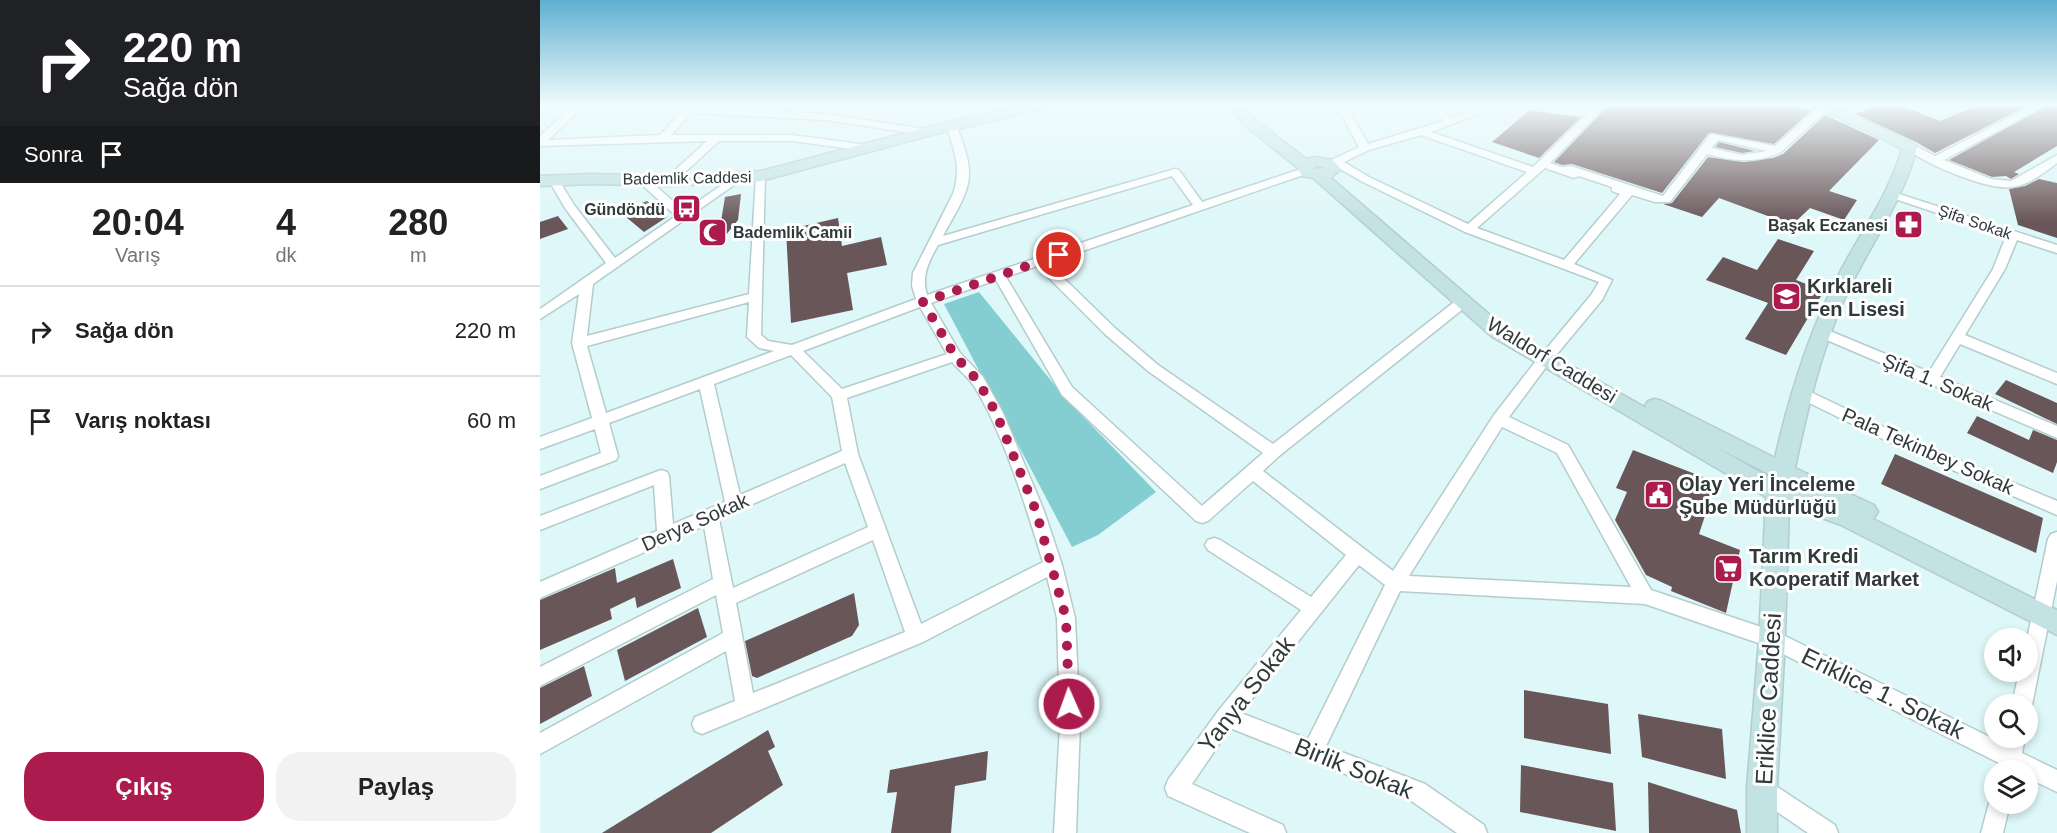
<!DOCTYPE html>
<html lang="tr">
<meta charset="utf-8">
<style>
body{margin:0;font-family:Arial,sans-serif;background:#f2f2f2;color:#222;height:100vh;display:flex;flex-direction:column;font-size:22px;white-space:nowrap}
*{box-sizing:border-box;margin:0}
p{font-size:20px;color:#767676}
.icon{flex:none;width:33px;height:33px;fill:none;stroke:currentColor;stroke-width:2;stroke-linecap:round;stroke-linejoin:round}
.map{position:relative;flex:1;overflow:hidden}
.side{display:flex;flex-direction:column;background:#fff;width:540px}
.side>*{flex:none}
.top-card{background:#202124;color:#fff;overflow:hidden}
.fabs{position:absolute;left:1444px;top:628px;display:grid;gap:12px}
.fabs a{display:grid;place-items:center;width:54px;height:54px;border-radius:50%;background:#fff;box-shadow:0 3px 9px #0003;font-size:30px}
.pin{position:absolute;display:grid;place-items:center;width:51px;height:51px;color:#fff;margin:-26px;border:3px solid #fff;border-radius:50%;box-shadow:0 2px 6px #0007}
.me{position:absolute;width:66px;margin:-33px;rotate:358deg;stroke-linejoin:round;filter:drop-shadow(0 0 4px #0008)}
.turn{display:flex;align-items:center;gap:21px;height:126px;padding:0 24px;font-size:27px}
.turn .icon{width:78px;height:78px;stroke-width:2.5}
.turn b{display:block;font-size:42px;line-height:51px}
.then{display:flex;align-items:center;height:57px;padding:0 24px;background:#0003;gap:12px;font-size:22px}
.eta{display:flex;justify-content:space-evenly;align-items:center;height:102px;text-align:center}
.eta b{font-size:36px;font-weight:600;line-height:42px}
.button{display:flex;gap:12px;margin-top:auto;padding:12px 24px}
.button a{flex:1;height:69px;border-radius:24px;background:#ac1b4e;color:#fff;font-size:24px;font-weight:600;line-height:69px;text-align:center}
.button a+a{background:#f2f2f2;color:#222}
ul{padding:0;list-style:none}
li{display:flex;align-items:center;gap:18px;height:90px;padding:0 24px;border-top:2px solid #e0e0e0}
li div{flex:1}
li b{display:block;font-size:22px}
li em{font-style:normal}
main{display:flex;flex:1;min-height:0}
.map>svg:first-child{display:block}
.green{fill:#84cdd0}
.building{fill:#695659}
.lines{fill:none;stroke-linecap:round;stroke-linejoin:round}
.street-casing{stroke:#b4cccd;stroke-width:3}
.secondary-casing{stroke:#b4cccd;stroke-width:3}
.street{fill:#fff;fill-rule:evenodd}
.secondary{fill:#c3e2e3;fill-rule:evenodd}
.route{stroke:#ac1b4e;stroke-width:10;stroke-dasharray:0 18}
.labels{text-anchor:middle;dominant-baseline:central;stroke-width:6;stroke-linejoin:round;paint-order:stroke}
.far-street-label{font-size:16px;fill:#303a3a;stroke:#fefefe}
.far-poi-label{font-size:16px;font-weight:bold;fill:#303a3a;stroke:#fefefe;text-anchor:end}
.poi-label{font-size:20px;font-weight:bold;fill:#303a3a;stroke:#fefefe;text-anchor:start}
.street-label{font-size:20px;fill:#303a3a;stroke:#fefefe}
.near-street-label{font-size:24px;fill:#303a3a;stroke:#fefefe}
</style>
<main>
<section class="side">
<div class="top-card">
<div class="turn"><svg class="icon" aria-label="right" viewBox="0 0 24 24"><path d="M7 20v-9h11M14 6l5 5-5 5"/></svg><div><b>220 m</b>Sağa dön</div></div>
<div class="then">Sonra<svg class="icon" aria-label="arrive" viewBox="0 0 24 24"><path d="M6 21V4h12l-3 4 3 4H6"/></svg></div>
</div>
<div class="eta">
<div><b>20:04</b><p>Varış</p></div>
<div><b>4</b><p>dk</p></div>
<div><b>280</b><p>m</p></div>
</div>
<ul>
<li><svg class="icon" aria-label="right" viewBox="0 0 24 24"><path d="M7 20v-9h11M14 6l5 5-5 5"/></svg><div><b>Sağa dön</b></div><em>220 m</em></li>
<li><svg class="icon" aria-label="arrive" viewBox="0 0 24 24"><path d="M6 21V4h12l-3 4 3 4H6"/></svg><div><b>Varış noktası</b></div><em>60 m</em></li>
</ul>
<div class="button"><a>Çıkış</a><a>Paylaş</a></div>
</section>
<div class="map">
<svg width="1517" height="833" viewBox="0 0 1517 833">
<rect width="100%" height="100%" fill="#def7f8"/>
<!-- green -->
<polygon class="green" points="439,292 526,399 616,492 558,535 532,547 404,304"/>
<!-- building -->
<g class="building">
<polygon points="1144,105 1256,106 1271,111 1234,144 1169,133 1122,193 1032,164 1022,165 1014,162 1067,107"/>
<polygon points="1339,105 1360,105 1400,121 1439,105 1489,105 1395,153 1376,142 1315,114"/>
<polygon points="1508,105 1517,105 1517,146 1474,172 1479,174 1471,179 1466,176 1452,177 1409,160"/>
<polygon points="990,110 1009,113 1041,117 999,158 952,142"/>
<polygon points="1285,115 1339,140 1289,191 1317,200 1304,220 1270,208 1252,225 1179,198 1162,217 1123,204 1132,203 1168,157 1204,162 1233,158 1243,154"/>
<polygon points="1179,142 1215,151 1202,153 1175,147"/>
<polygon points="1499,179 1517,183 1517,238 1478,225 1469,189 1485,186"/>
<polygon points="201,194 198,220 177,246 185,197"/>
<polygon points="107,201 127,217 104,232 80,212"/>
<polygon points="18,216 28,229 0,239 0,222"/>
<polygon points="298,218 302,246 341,237 347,265 307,273 313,310 251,323 246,230"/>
<polygon points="1238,239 1274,251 1256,280 1284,291 1246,355 1205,339 1228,303 1166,280 1183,257 1217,270"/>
<polygon points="1466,380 1517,403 1517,424 1455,394"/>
<polygon points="1437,416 1489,440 1493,430 1517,440 1517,462 1513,473 1427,433"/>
<polygon points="1093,450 1176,482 1159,534 1200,550 1186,613 1131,591 1132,587 1106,575 1075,520 1087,492 1076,488"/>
<polygon points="1355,454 1503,518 1496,553 1341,484"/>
<polygon points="133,559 141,588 97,608 95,597 70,609 72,619 0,650 0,600 75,568 77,583"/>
<polygon points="314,593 319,625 312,636 217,678 212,676 205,641"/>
<polygon points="158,608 167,637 85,681 77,650"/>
<polygon points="44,666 52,696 0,724 0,688"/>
<polygon points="984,690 1068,704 1071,754 984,738"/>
<polygon points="1098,714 1182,729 1186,779 1102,757"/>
<polygon points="228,730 235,747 228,751 243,785 171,833 62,833"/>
<polygon points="448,751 446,780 415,786 411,833 351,833 357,792 347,793 350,770"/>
<polygon points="981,765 1073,783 1076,831 980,812"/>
<polygon points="1108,782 1197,810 1201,833 1109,833"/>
</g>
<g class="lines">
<defs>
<g id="street">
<polygon points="34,105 45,105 8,140 120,135 141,112 67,108 62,105 120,105 286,114 385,129 390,132 385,135 286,120 151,113 131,135 252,135 327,145 332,148 327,151 252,141 179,141 133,183 125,183 125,179 167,141 0,146 0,136"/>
<path d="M796,105H806L828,144L903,121L891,105H901L911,118L948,105H962L891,132L993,167L1056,105H1066L1010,163L1022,167L1031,166L1123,196L1171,134L1235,146L1281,105L1291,106L1241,152C1216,164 1193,161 1167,154L1130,202H1115L1092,195L1034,264L1072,280L1062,300L1017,354L1012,356L1005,351L1007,348L1051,295L1059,282L925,232L821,181L795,166H787V162L819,147ZM881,135L987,172L928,224L829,177L804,162L829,150ZM1178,140L1227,151L1202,155L1171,148ZM1005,168L1034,178L1039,176L1072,187V191L1080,194L1024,260L937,228Z"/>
<path d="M1494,105H1506L1404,160L1451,179L1471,181L1517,155V163C1504,173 1489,185 1472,187C1449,191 1381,163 1365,147L1374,145L1395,156Z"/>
<path d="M412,123L417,126C421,140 429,157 429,171C430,194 413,216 403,236L635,169L639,170L662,202L761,169H769V173L508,263L576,329L618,365L733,444L918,299H928L930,302L928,305L739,456L723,471L853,571L954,415L999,357H1009L1011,360L1009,363L969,417L1028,445L1111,590L1239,633L1464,744L1465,738H1485L1482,753L1517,770V792L1488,778V771H1457L1459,763L1227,646L1105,604L860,591L786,746L885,784L944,825L947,833H917L870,800L690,728L652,784L743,825L746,833H710L628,796L625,788L628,780L679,710L761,610L668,550L665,545L668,540L674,538L680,540L771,597L806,555L713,481L668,521L662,523L656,521L522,395L456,280L391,303L420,353L443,377L463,413L504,511L522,565L535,618L540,725L536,833H514L520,725L517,618L507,577L383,642L162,734L155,731L152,724L155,717L195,701L186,651L0,754V733L183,633L176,595L0,686V667L173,579L164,526L0,598V582L117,531L114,485L0,530V516L121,470L127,472L129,476L133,524L185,502L160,389L69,423L78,456L76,460L0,489V476L61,453L55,429L0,449V437L52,418L32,343L39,294L0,319V309L66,263L25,208L8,179L9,177H17L34,205L75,258L136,216L99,182V178H107L144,211L195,176H203L204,178L53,284L47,336L209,294L216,176L221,173L225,174L221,335L228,341L252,345L376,299L372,286L373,273L413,194C422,168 414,151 407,126ZM632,176L653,205L387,295C381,276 389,261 398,245ZM497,266L566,335L608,371L723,453L662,506L532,387L466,277ZM209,302L207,337L219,348L234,351L66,413L47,346ZM380,307L407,354L302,389L263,351ZM251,355L292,397L302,451L200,495L174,384ZM412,362C419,370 428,377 434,386C464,434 486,507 503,562L381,624L318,454L307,398ZM962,427L1017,453L1091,587L869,576ZM305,463L328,527L193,588L179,519ZM333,540L365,632L213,693L196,603ZM819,565L845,585L768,739L701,713Z"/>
<polygon points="1353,192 1517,245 1517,253 1477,240 1465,269 1425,335 1517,373 1517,384 1420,344 1400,377 1517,426 1517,438 1275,335 1273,332 1275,329 1285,329 1389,372 1453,269 1466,236 1349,197 1347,195"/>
<polygon points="1260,387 1369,439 1517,501 1517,515 1359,447 1255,396 1253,392"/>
<polygon points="1517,532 1517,581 1492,705 1488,712 1488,705 1472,705 1479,672 1488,672 1487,639 1508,539 1511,534"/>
<polygon points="1222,777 1295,825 1298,833 1268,833 1214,796 1211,788 1214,780"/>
<polygon points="1455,795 1455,804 1470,804 1463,833 1441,833 1451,796"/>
</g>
<g id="secondary">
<polygon points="484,105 508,105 506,108 388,136 221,181 129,186 53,184 0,186 0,176 53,174 129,176 221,171 380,129"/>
<path d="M689,105H703L713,118L766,159L774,157L793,160L801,169L791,178L965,328L1106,408L1105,406L1108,401L1115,399L1122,401L1235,458C1249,397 1267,337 1296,280C1318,235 1348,198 1362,149L1273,105H1291L1375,144L1377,147C1362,205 1328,246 1304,300C1280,354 1267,411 1255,468L1334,505L1338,512L1333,519L1517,610V635L1301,525L1249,506L1245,639L1237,788V833H1207V788L1219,639L1226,497L951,336L773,178L762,176L758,168L703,124ZM776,166L783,167L784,168L773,169ZM1172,445L1268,494L1246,487Z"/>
</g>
</defs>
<!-- street casing -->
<use href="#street" class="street-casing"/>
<!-- secondary casing -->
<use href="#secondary" class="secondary-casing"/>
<!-- street -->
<use href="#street" class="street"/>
<!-- secondary -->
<use href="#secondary" class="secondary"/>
</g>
<!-- sky -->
<linearGradient id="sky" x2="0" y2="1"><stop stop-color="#5fafd0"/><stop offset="0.47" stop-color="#f0fbfc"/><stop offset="1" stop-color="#f0fbfc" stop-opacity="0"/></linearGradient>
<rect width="1517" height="222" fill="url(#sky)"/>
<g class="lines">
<!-- route -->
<polyline class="route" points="519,255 383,302 415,356 438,381 456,413 496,511 526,618 529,704"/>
</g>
<!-- icons -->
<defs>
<symbol id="bus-square" viewBox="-11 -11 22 22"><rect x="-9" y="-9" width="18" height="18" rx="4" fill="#ac1b4e" stroke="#fefefe"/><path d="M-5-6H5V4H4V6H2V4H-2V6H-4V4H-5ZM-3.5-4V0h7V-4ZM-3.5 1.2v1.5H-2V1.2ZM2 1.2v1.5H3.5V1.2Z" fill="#fff"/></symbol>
<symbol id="pharmacy-square" viewBox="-11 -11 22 22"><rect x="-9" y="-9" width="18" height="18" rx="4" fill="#ac1b4e" stroke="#fefefe"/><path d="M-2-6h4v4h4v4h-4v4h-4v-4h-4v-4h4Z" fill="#fff"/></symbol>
<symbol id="mosque-square" viewBox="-11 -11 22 22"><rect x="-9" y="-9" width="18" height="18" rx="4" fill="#ac1b4e" stroke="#fefefe"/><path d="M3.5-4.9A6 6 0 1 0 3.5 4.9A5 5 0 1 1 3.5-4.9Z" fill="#fff"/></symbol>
<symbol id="school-square" viewBox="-11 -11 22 22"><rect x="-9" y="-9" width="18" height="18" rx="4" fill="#ac1b4e" stroke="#fefefe"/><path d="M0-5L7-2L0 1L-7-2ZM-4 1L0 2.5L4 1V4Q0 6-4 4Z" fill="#fff"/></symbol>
<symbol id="civic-square" viewBox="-11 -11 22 22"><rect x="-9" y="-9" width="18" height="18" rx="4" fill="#ac1b4e" stroke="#fefefe"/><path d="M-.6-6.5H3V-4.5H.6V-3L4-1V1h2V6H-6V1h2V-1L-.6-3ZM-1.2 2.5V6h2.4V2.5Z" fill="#fff"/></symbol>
<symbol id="supermarket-square" viewBox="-11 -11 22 22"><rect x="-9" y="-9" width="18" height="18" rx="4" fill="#ac1b4e" stroke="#fefefe"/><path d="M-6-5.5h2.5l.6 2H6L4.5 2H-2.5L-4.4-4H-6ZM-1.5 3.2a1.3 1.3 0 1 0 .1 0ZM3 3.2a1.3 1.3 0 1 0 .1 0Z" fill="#fff"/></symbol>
</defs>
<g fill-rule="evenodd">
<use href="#bus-square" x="130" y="192" width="33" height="33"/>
<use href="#pharmacy-square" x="1352" y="208" width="33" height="33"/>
<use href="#mosque-square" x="156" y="216" width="33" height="33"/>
<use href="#school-square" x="1230" y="280" width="33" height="33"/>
<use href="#civic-square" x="1102" y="478" width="33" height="33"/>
<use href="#supermarket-square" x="1172" y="552" width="33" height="33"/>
</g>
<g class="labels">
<!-- far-street labels -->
<g class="far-street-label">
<text transform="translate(147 178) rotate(-1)">Bademlik Caddesi</text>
<text transform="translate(1435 222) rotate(19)">Şifa Sokak</text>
</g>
<!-- far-poi labels -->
<g class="far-poi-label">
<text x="125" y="209">Gündöndü</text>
<text x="1348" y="225">Başak Eczanesi</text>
<text x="193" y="232" text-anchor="start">Bademlik Camii</text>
</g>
<!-- poi labels -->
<g class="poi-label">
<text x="1267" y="286">Kırklareli<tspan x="1267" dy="23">Fen Lisesi</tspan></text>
<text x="1139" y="484">Olay Yeri İnceleme<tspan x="1139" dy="23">Şube Müdürlüğü</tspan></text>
<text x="1209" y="556">Tarım Kredi<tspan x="1209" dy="23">Kooperatif Market</tspan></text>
</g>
<!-- street labels -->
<g class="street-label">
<text transform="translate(1012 360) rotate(31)">Waldorf Caddesi</text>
<text transform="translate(1398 382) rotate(23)">Şifa 1. Sokak</text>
<text transform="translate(1388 451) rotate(24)">Pala Tekinbey Sokak</text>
<text transform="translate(155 522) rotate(-24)">Derya Sokak</text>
</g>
<!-- near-street labels -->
<g class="near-street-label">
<text transform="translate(1343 693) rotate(26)">Eriklice 1. Sokak</text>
<text transform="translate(706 694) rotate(-52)">Yanya Sokak</text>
<text transform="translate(1228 699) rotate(-87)">Eriklice Caddesi</text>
<text transform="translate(814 768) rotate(22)">Birlik Sokak</text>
</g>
</g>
</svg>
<div class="fabs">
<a><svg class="icon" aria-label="sound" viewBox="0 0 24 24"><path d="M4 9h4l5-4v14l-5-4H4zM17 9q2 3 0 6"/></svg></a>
<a><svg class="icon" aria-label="search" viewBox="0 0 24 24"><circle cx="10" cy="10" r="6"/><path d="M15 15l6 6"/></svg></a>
<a><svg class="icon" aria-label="layers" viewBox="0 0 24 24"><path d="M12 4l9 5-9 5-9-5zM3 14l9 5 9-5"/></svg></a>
</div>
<div class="pin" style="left:519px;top:255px;background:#d93025"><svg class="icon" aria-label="arrive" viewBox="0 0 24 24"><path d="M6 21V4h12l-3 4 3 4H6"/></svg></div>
<svg class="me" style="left:529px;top:704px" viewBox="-20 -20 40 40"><circle r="17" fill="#ac1b4e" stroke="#fff" stroke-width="3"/><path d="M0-11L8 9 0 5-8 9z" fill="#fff"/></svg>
</div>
</main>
